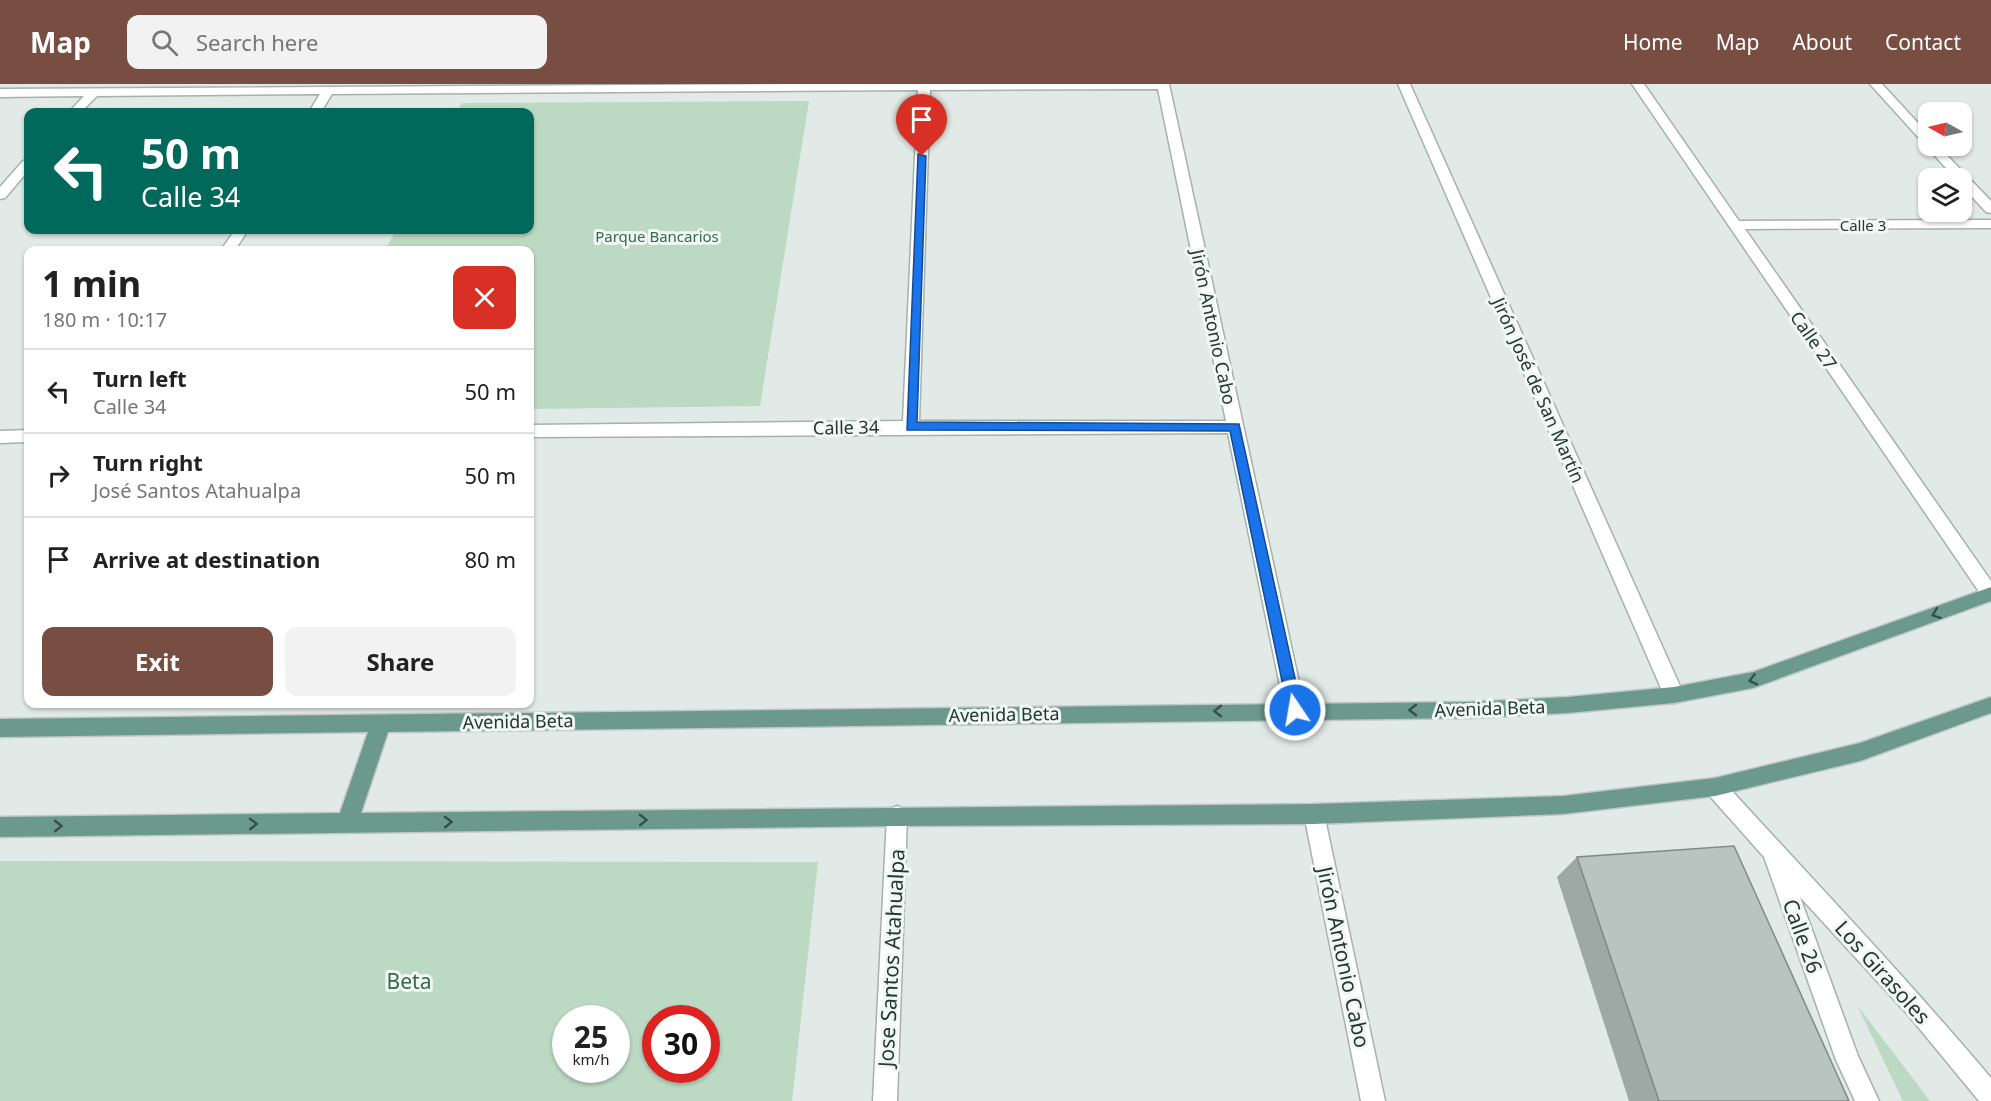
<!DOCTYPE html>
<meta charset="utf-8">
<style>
body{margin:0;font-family:"Noto Sans",sans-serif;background:#f2f2f2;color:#222;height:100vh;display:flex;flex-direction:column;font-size:22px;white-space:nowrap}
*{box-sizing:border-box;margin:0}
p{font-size:20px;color:#767676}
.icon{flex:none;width:33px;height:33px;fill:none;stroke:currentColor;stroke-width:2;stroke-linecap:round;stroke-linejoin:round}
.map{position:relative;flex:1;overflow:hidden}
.panel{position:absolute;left:24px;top:162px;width:510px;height:462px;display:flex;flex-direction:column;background:#fff;border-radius:12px;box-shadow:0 2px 4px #0004}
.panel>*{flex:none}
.top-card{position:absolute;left:24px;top:24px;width:510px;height:126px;border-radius:12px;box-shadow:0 2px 4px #0004;background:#00695c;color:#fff;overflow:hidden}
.needle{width:39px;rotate:278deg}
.tools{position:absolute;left:1918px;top:18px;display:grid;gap:12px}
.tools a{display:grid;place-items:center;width:54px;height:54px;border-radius:12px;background:#fff;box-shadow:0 2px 4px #0004;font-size:30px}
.speed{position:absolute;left:552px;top:921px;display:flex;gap:12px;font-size:30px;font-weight:700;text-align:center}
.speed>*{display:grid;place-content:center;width:78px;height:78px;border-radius:50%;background:#fff;box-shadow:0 2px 4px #0004;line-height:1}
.speed small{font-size:15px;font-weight:400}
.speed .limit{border:9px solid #d22;background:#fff;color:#111}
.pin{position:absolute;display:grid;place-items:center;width:51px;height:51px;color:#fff;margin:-62px -26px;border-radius:50% 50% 50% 0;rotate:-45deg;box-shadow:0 0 6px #0007}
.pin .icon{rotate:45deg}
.me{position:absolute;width:66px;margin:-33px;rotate:348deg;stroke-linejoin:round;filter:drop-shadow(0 0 4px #0008)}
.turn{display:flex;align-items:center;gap:21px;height:126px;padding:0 18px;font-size:27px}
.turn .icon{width:78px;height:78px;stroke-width:2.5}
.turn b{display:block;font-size:42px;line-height:51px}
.round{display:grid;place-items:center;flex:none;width:63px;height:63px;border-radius:12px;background:#f2f2f2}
.headline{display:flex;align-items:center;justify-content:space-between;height:102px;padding:0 18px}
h1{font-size:36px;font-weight:700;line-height:45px}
.action{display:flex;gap:12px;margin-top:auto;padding:12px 18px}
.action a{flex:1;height:69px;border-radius:12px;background:#784d42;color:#fff;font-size:24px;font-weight:700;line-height:69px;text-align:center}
.action a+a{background:#f2f2f2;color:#222}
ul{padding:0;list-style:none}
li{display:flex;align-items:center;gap:18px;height:84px;padding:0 18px;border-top:2px solid #e0e0e0}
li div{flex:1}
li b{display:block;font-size:22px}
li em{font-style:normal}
header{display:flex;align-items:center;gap:36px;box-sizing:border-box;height:84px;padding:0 30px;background:#784d42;color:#fff}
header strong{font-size:28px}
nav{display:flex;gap:33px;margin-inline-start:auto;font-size:21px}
.search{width:420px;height:54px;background:#f2f2f2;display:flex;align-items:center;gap:15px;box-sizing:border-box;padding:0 21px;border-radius:12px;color:#767676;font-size:22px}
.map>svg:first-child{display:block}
.green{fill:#bcd9c3;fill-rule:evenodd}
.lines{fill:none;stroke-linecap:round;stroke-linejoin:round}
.minor-casing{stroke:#a5b1ac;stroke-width:3}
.major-casing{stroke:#c2c7c6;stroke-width:3}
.minor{fill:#fff;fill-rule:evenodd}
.major{fill:#6b9a8d;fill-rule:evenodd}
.wall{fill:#9da9a4}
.building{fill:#b7c4bf;stroke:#808986;stroke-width:1.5}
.oneway{stroke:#365049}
.route{fill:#1a73e8;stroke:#114b97;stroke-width:1.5}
.labels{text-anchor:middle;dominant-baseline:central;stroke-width:6;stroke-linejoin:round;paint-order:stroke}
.far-street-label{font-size:15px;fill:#243832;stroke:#f1f7f4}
.far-park-label{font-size:15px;fill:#336a47;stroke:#f1f7f4}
.street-label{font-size:18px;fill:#243832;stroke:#f1f7f4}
.near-street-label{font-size:21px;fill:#243832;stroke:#f1f7f4}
.near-park-label{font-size:21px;fill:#336a47;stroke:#f1f7f4}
</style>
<header>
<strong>Map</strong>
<div class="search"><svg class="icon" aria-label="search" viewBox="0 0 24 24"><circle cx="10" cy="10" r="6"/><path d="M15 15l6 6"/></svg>Search here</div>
<nav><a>Home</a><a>Map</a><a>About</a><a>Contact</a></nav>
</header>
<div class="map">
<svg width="1991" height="1017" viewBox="0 0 1991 1017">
<rect width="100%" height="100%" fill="#e1eae6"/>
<!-- green -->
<g class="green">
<polygon points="809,17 760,322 530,325 530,166 385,166 396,146 530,146 530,28 457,28 462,19"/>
<path d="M0,777L818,778L792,1017H0ZM566,934H616V986H566ZM656,934H706V986H656Z"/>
<polygon points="1857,921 1930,1017 1903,1017"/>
</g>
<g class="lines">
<defs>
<g id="minor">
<path d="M793,0H1169L1305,626L1302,632L1295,634L1288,632L1285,626L1228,349L530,353V341L903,337L918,6L332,10L321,28H309L320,10L97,12L81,28H69L84,12L0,13V5ZM1158,5L1226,337H919L930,6Z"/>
<polygon points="1398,0 1410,0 1684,611 1681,617 1674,619 1667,617 1664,611"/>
<polygon points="1632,0 1644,0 1739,137 1991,136 1991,144 1745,145 1991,497 1991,517 1984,515"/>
<polygon points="1870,0 1882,0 1929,51 1929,62 1938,62 1991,117 1991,129 1986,128 1962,102 1962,94 1955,94"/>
<polygon points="28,76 28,87 5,114 0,115 0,103 23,77"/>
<polygon points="235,146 248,146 235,166 221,166"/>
<polygon points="28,346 28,358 0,359 0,347"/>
<path d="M1715,694L1722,696C1812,795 1905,892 1991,994V1017H1979L1909,932L1800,813L1858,972L1879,1017H1855L1836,976L1764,773L1708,710L1705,703L1708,696Z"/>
<polygon points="1314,720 1321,723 1324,730 1385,1017 1361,1017 1304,730 1307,723"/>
<polygon points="897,722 904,725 907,732 897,1017 873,1017 887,732 890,725"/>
</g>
<polygon id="major" points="1991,503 1991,517 1753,604 1674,619 1568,629 1470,634 388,648 361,729 1314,720 1563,712 1715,694 1860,659 1991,613 1991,629 1860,677 1715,712 1563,730 1314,740 897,742 0,753 0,733 340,729 368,648 0,653 0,635 1470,618 1568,613 1674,603 1753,588"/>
</defs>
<!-- minor casing -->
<use href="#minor" class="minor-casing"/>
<!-- major casing -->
<use href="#major" class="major-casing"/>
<!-- minor -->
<use href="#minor" class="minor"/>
<!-- major -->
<use href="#major" class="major"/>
</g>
<!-- wall -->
<polygon class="wall" points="1577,773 1849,1017 1629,1017 1557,793"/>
<!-- building -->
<polygon class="building" points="1734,762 1849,1017 1659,1017 1577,773"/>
<!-- one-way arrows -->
<defs><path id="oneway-chevron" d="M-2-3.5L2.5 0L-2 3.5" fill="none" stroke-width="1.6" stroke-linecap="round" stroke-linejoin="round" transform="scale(1.5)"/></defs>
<g class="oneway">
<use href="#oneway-chevron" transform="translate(1936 530) rotate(159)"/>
<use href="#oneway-chevron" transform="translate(1753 596) rotate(166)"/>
<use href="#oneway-chevron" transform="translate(1413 626) rotate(180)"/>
<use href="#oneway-chevron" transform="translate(1218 627) rotate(179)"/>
<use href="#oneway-chevron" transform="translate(643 736) rotate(-1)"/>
<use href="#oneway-chevron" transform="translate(448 738) rotate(-1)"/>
<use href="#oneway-chevron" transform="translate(253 740) rotate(-1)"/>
<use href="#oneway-chevron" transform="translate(58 742) rotate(-1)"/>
</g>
<!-- route -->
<polygon class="route" points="918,70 926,72 917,338 1239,340 1302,626 1300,631 1290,631 1288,626 1230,347 907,346"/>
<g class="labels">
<!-- far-street labels -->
<g class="far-street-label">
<text x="1863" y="141">Calle 3</text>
</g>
<!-- far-park labels -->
<g class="far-park-label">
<text x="657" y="152">Parque Bancarios</text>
</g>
<!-- street labels -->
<g class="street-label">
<text transform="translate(1214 243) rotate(78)">Jirón Antonio Cabo</text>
<text transform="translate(1814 256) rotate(55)">Calle 27</text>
<text transform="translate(1539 306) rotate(66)">Jirón José de San Martín</text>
<text transform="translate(846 343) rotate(-1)">Calle 34</text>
<text transform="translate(1490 624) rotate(-2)">Avenida Beta</text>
<text transform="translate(1004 630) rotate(-1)">Avenida Beta</text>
<text transform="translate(518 637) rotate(-1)">Avenida Beta</text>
</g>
<!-- near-street labels -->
<g class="near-street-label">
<text transform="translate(1803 852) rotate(70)">Calle 26</text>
<text transform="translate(1344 873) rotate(78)">Jirón Antonio Cabo</text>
<text transform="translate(891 874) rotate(-87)">Jose Santos Atahualpa</text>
<text transform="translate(1883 888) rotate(48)">Los Girasoles</text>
</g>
<!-- near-park labels -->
<g class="near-park-label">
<text x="409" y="897">Beta</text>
</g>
</g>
</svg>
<div class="tools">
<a><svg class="needle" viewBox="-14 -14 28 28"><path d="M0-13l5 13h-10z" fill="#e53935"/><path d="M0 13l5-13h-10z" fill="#767676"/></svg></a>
<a><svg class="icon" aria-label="layers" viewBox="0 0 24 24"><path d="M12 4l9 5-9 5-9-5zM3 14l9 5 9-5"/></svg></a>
</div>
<div class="speed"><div>25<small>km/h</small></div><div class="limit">30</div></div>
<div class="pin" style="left:922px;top:72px;background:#d93025"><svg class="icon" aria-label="arrive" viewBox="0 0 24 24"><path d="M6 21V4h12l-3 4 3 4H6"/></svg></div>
<svg class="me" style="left:1295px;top:626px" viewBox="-20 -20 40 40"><circle r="17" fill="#1a73e8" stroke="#fff" stroke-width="3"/><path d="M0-11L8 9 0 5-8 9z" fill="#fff"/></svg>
<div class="top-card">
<div class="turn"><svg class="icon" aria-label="left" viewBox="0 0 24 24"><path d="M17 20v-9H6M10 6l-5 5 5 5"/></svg><div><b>50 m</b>Calle 34</div></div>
</div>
<section class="panel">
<div class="headline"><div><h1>1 min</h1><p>180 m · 10:17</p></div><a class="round" style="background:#d93025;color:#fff"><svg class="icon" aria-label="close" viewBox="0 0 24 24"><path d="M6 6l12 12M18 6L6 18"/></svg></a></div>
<ul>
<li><svg class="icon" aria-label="left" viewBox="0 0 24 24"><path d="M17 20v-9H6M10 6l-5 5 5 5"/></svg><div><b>Turn left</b><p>Calle 34</p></div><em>50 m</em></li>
<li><svg class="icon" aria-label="right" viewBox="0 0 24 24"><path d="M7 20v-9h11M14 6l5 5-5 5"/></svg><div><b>Turn right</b><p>José Santos Atahualpa</p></div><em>50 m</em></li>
<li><svg class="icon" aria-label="arrive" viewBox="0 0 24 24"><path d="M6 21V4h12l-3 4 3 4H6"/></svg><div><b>Arrive at destination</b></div><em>80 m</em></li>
</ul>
<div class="action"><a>Exit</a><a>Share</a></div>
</section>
</div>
